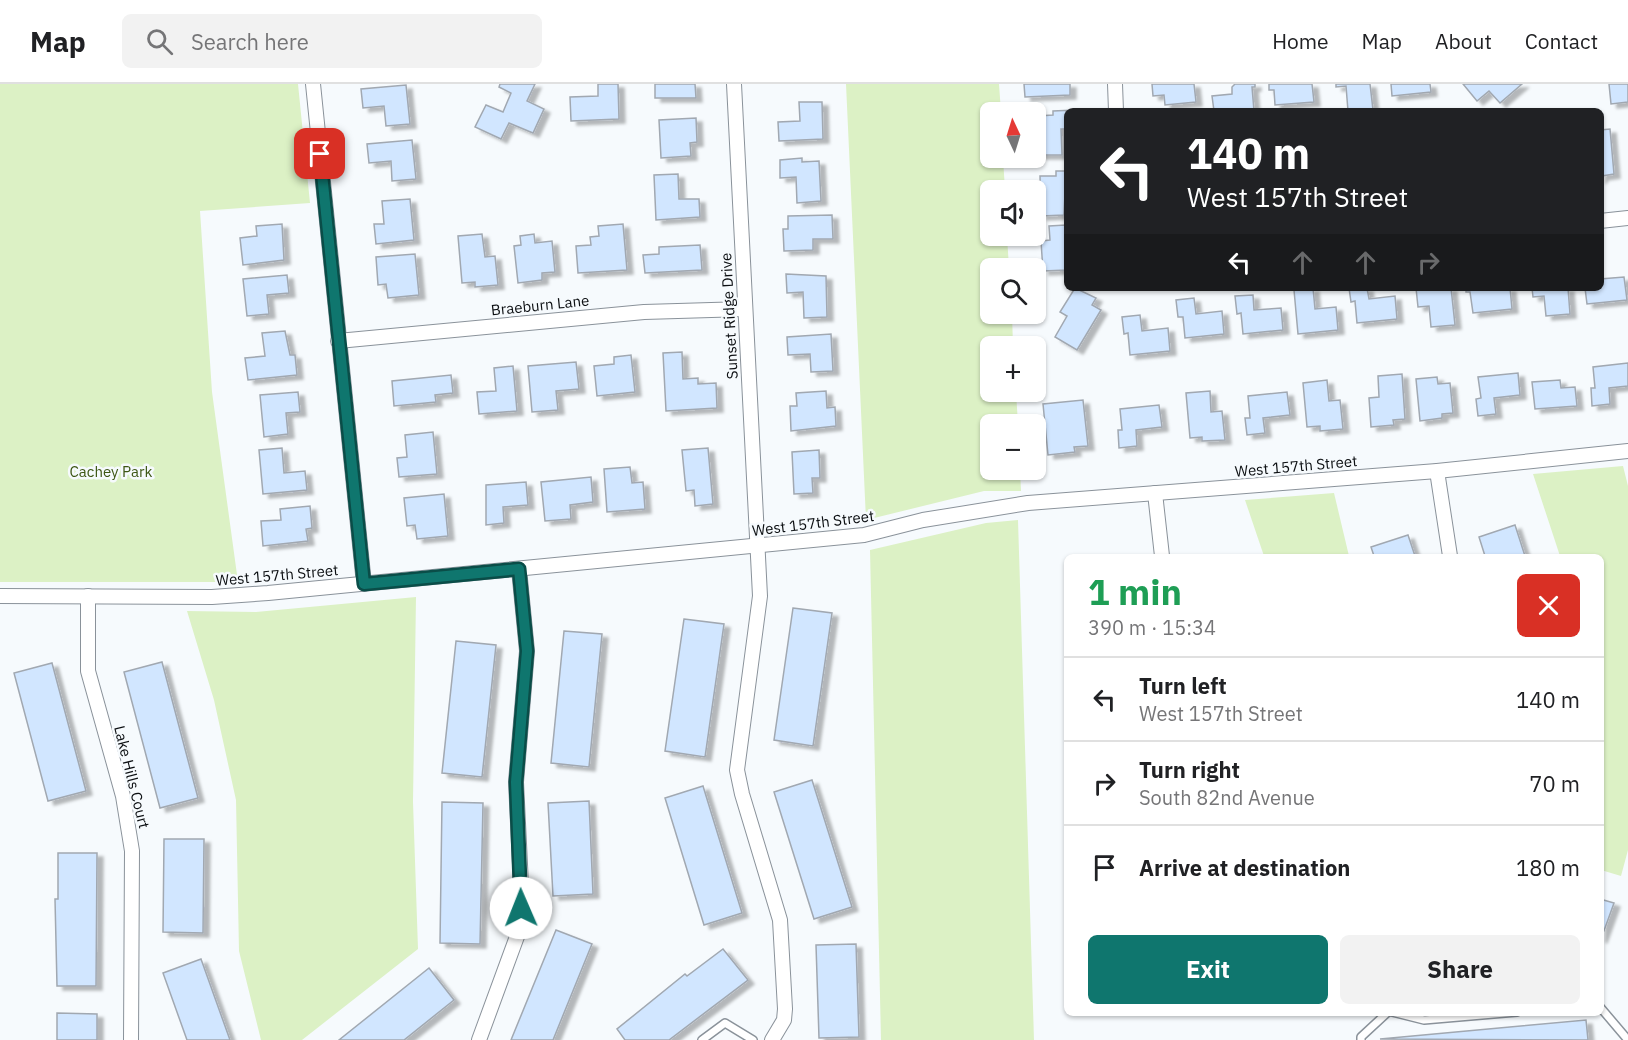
<!DOCTYPE html>
<meta charset="utf-8">
<style>
body{margin:0;font-family:"IBM Plex Sans",sans-serif;background:#f2f2f2;color:#202124;height:100vh;display:flex;flex-direction:column;font-size:22px;white-space:nowrap}
*{box-sizing:border-box;margin:0}
p{font-size:20px;color:#757577}
.icon{flex:none;width:33px;height:33px;fill:none;stroke:currentColor;stroke-width:2;stroke-linecap:round;stroke-linejoin:round}
.map{position:relative;flex:1;overflow:hidden}
.side{position:absolute;left:1064px;top:470px;width:540px;height:462px;display:flex;flex-direction:column;background:#fff;border-radius:9px;box-shadow:0 2px 4px #0004}
.side>*{flex:none}
.banner{position:absolute;left:1064px;top:24px;width:540px;height:183px;border-radius:9px;box-shadow:0 2px 4px #0004;background:#202124;color:#fff;overflow:hidden}
.needle{width:39px;rotate:356deg}
.controls{position:absolute;left:980px;top:18px;display:grid;gap:12px}
.controls a{display:grid;place-items:center;width:66px;height:66px;border-radius:9px;background:#fff;box-shadow:0 2px 4px #0004;font-size:30px}
.pin{position:absolute;display:grid;place-items:center;width:51px;height:51px;color:#fff;margin:-26px;border-radius:12px;box-shadow:0 3px 9px #0006}
.me{position:absolute;width:66px;margin:-33px;rotate:359deg;stroke-linejoin:round;filter:drop-shadow(0 0 4px #0008)}
.turn{display:flex;align-items:center;gap:21px;height:126px;padding:0 24px;font-size:27px}
.turn .icon{width:78px;height:78px;stroke-width:2.5}
.turn b{display:block;font-size:42px;line-height:51px}
.lanes{display:flex;align-items:center;height:57px;padding:0 24px;background:#0003;justify-content:center;gap:30px;direction:ltr}
.lanes .off{opacity:.35}
.round{display:grid;place-items:center;flex:none;width:63px;height:63px;border-radius:9px;background:#f2f2f2}
.overview{display:flex;align-items:center;justify-content:space-between;height:102px;padding:0 24px}
h1{font-size:36px;font-weight:700;line-height:45px;color:#1e9e55}
.button{display:flex;gap:12px;margin-top:auto;padding:12px 24px}
.button a{flex:1;height:69px;border-radius:9px;background:#0f766e;color:#fff;font-size:24px;font-weight:700;line-height:69px;text-align:center}
.button a+a{background:#f2f2f2;color:#202124}
ul{padding:0;list-style:none}
li{display:flex;align-items:center;gap:18px;height:84px;padding:0 24px;border-top:2px solid #e0e0e0}
li div{flex:1}
li b{display:block;font-size:22px}
li em{font-style:normal}
header{display:flex;align-items:center;gap:36px;box-sizing:border-box;height:84px;padding:0 30px;background:#fff;border-bottom:2px solid #e0e0e0}
header strong{font-size:28px}
nav{display:flex;gap:33px;margin-inline-start:auto;font-size:21px}
.search{width:420px;height:54px;background:#f2f2f2;display:flex;align-items:center;gap:15px;box-sizing:border-box;padding:0 21px;border-radius:9px;color:#757577;font-size:22px}
.map>svg:first-child{display:block}
.green{fill:#dcf1c5}
.building{fill:#d1e6ff;stroke:#a1a8b1;stroke-width:1.5;filter:url(#shadow)}
.lines{fill:none;stroke-linecap:round;stroke-linejoin:round}
.lane-casing{stroke:#8a929a;stroke-width:10}
.street-casing{stroke:#8a929a;stroke-width:16}
.lane{stroke:#fff;stroke-width:7}
.street{stroke:#fff;stroke-width:14}
.route-casing{stroke:#0a4d48;stroke-width:15}
.route{stroke:#0f766e;stroke-width:10}
.labels{text-anchor:middle;dominant-baseline:central;stroke-width:5;stroke-linejoin:round;paint-order:stroke}
.street-label{font-size:15px;fill:#0c0f12;stroke:#f6fafd}
.park-label{font-size:15px;fill:#3c5613;stroke:#f6fafd}
</style>
<header>
<strong>Map</strong>
<div class="search"><svg class="icon" aria-label="search" viewBox="0 0 24 24"><circle cx="10" cy="10" r="6"/><path d="M15 15l6 6"/></svg>Search here</div>
<nav><a>Home</a><a>Map</a><a>About</a><a>Contact</a></nav>
</header>
<div class="map">
<svg width="1628" height="956" viewBox="0 0 1628 956">
<defs>
<filter id="shadow"><feDropShadow dx="6" dy="4" stdDeviation="1.5" flood-color="#0004"/></filter>
</defs>
<rect width="100%" height="100%" fill="#f6fafd"/>
<!-- green -->
<g class="green">
<polygon points="0,0 298,0 310,119 200,127 212,308 238,498 0,498"/>
<polygon points="846,0 999,0 1001,28 990,28 990,74 1003,74 1005,106 990,106 990,152 1007,152 1009,184 990,184 990,230 1012,230 1013,262 990,262 990,308 1016,308 1018,340 990,340 990,386 1020,386 1021,407 984,407 866,436"/>
<polygon points="1623,382 1628,402 1628,766 1621,792 1601,786 1600,472 1560,472 1533,390"/>
<polygon points="1334,409 1349,472 1264,472 1245,416"/>
<polygon points="1018,436 1034,956 881,956 870,466 986,439"/>
<polygon points="416,513 413,718 418,865 302,956 261,956 239,867 236,716 214,616 187,527 256,528"/>
</g>
<!-- building -->
<g class="building">
<polygon points="500,0 535,0 527,17 544,25 533,49 509,39 501,55 475,43 486,21 503,28 511,9 499,3"/>
<polygon points="598,0 618,0 619,35 571,37 570,13 598,12"/>
<polygon points="655,0 695,0 696,14 655,14"/>
<polygon points="1024,0 1070,0 1070,11 1025,13"/>
<polygon points="1152,0 1194,0 1196,18 1165,21 1164,11 1153,12"/>
<polygon points="1235,0 1255,0 1255,3 1252,3 1254,27 1214,27 1212,12 1232,10 1232,3"/>
<polygon points="1269,0 1312,0 1314,18 1275,21 1274,6 1269,6"/>
<polygon points="1336,0 1370,0 1373,26 1348,27 1346,2 1336,3"/>
<polygon points="1391,0 1430,0 1431,8 1392,12"/>
<polygon points="1463,0 1522,0 1500,19 1489,7 1477,17"/>
<polygon points="1609,0 1628,0 1628,18 1611,20"/>
<polygon points="406,1 410,40 386,42 384,22 363,24 361,5"/>
<polygon points="799,18 822,18 823,55 779,57 778,38 800,37"/>
<polygon points="1076,26 1066,27 1066,45 1061,45 1062,71 1039,71 1037,32 1053,31 1053,27"/>
<polygon points="696,34 697,58 690,59 691,72 661,74 659,36"/>
<polygon points="1610,45 1614,90 1602,92 1600,96 1600,46"/>
<polygon points="412,56 416,95 392,97 391,77 369,79 367,60"/>
<polygon points="802,74 802,78 819,77 821,117 797,119 796,93 780,94 780,76"/>
<polygon points="1056,87 1066,87 1064,131 1041,132 1040,92 1056,92"/>
<polygon points="678,90 679,115 699,115 700,133 656,136 654,91"/>
<polygon points="410,115 414,156 376,160 374,140 384,140 382,117"/>
<polygon points="832,131 833,155 813,155 813,166 784,167 783,145 788,145 788,132"/>
<polygon points="282,140 284,176 243,181 240,154 257,152 256,142"/>
<polygon points="623,140 627,186 578,189 576,162 591,161 590,153 599,152 598,142"/>
<polygon points="1066,141 1066,186 1043,187 1041,157 1050,156 1049,142"/>
<polygon points="482,150 485,173 495,172 498,201 475,203 475,198 462,199 458,152"/>
<polygon points="534,150 535,159 552,157 555,188 542,189 542,196 518,199 514,162 521,161 520,152"/>
<polygon points="700,161 702,186 645,189 643,171 659,170 659,163"/>
<polygon points="415,170 419,211 388,214 386,200 378,201 376,173"/>
<polygon points="786,190 826,192 827,233 804,234 803,208 787,209"/>
<polygon points="287,191 289,209 267,211 269,230 247,232 243,195"/>
<polygon points="1624,193 1627,216 1587,220 1585,204 1600,204 1600,195"/>
<polygon points="1075,204 1096,214 1092,221 1101,226 1077,266 1055,253 1067,232 1060,228"/>
<polygon points="1313,204 1315,225 1336,223 1338,246 1298,250 1294,206"/>
<polygon points="1349,204 1367,204 1369,215 1395,212 1397,235 1357,239 1355,217 1351,218"/>
<polygon points="1416,204 1451,204 1455,241 1431,243 1429,222 1418,223"/>
<polygon points="1466,204 1510,204 1512,225 1473,229 1470,208 1466,208"/>
<polygon points="1532,204 1568,204 1570,230 1546,232 1544,212 1533,213"/>
<polygon points="1253,211 1254,226 1281,224 1283,246 1243,250 1241,229 1237,230 1235,212"/>
<polygon points="1194,214 1196,230 1222,227 1224,250 1185,254 1183,233 1178,233 1176,216"/>
<polygon points="1140,231 1142,247 1168,244 1170,267 1130,271 1128,249 1124,250 1122,233"/>
<polygon points="285,247 290,271 295,271 297,291 248,296 245,274 265,272 262,249"/>
<polygon points="831,250 833,287 811,288 810,270 788,271 787,253"/>
<polygon points="682,268 683,295 698,294 698,300 716,299 717,324 666,327 663,269"/>
<polygon points="631,271 635,308 597,312 594,282 614,280 614,273"/>
<polygon points="576,278 579,305 556,307 558,326 532,328 528,282"/>
<polygon points="1628,279 1628,302 1609,304 1610,320 1592,322 1591,304 1595,304 1593,283"/>
<polygon points="513,282 517,327 479,330 477,308 496,307 494,284"/>
<polygon points="1518,289 1520,311 1494,314 1496,330 1478,332 1476,315 1481,314 1478,293"/>
<polygon points="1402,290 1405,335 1393,336 1394,341 1371,343 1369,314 1379,313 1378,292"/>
<polygon points="451,291 453,309 435,311 436,318 394,322 392,297"/>
<polygon points="1437,293 1438,300 1450,299 1453,329 1442,330 1442,334 1420,337 1416,295"/>
<polygon points="1327,296 1329,317 1340,316 1343,345 1320,347 1320,342 1307,343 1303,299"/>
<polygon points="1560,296 1561,304 1575,303 1577,322 1535,325 1532,298"/>
<polygon points="826,307 827,324 835,323 836,342 791,347 790,322 797,322 796,309"/>
<polygon points="1210,307 1211,328 1222,327 1225,356 1202,357 1202,353 1190,354 1186,309"/>
<polygon points="298,308 300,328 286,329 288,350 264,353 260,311"/>
<polygon points="1287,308 1290,331 1263,334 1265,349 1247,351 1245,334 1250,334 1248,312"/>
<polygon points="1083,316 1088,362 1074,363 1075,368 1048,371 1043,320"/>
<polygon points="1159,321 1162,343 1136,346 1137,362 1119,364 1118,346 1122,346 1120,325"/>
<polygon points="433,348 437,390 399,393 397,374 407,373 405,351"/>
<polygon points="282,364 284,389 305,387 307,406 263,410 259,366"/>
<polygon points="708,364 713,420 695,422 694,406 686,407 682,366"/>
<polygon points="819,366 820,394 812,394 813,409 794,410 792,368"/>
<polygon points="630,383 632,399 643,398 645,425 607,428 604,385"/>
<polygon points="591,393 593,418 570,421 571,435 545,437 541,398"/>
<polygon points="526,398 528,421 503,423 504,439 486,441 486,401"/>
<polygon points="444,410 448,452 417,455 415,441 407,442 404,414"/>
<polygon points="310,422 312,444 306,445 308,457 263,462 261,437 281,436 280,425"/>
<polygon points="1515,441 1525,472 1485,472 1479,453"/>
<polygon points="1408,451 1415,472 1374,472 1371,463"/>
<polygon points="793,524 832,529 813,662 774,656"/>
<polygon points="684,535 724,540 705,673 665,667"/>
<polygon points="564,547 602,550 589,683 551,679"/>
<polygon points="456,557 496,561 482,693 442,689"/>
<polygon points="162,578 198,714 160,724 124,588"/>
<polygon points="52,579 86,707 48,717 14,589"/>
<polygon points="812,696 852,823 814,835 774,708"/>
<polygon points="703,702 742,829 704,841 665,714"/>
<polygon points="589,717 593,810 553,812 548,719"/>
<polygon points="442,718 483,719 480,860 440,859"/>
<polygon points="164,755 204,755 203,849 163,848"/>
<polygon points="58,769 97,769 96,902 57,902 55,815 58,815"/>
<polygon points="1600,815 1614,819 1601,855 1600,854"/>
<polygon points="556,846 592,860 553,956 511,956"/>
<polygon points="856,860 859,953 819,954 816,861"/>
<polygon points="723,865 748,896 669,956 625,956 617,945 685,890 687,892"/>
<polygon points="201,875 230,956 187,956 163,889"/>
<polygon points="429,884 454,916 404,956 339,956"/>
<polygon points="57,929 97,930 97,956 57,956"/>
<polygon points="1586,936 1588,956 1380,955"/>
</g>
<g class="lines">
<defs>
<g id="lane">
<polyline points="1600,923 1628,956"/>
<polyline points="1392,928 1424,936 1517,928"/>
<polyline points="702,956 725,939 753,956"/>
<polyline points="1361,956 1361,953 1388,928"/>
</g>
<g id="street">
<polyline points="313,0 364,500"/>
<polyline points="734,0 760,512 737,686 742,710 780,836 785,925 784,936 772,956"/>
<polyline points="1115,0 1116,27"/>
<polyline points="1600,137 1628,134"/>
<polyline points="338,257 644,228 745,225"/>
<polyline points="1437,387 1450,472"/>
<polyline points="1155,409 1162,472"/>
<polyline points="0,512 212,513 268,509 864,451 923,436 1028,419 1437,387 1628,367"/>
<polyline points="88,512 88,587 123,712 132,767 131,956"/>
<polyline points="479,956 519,847 521,801 516,698 527,567 519,485"/>
</g>
</defs>
<!-- lane casing -->
<use href="#lane" class="lane-casing"/>
<!-- street casing -->
<use href="#street" class="street-casing"/>
<!-- lane -->
<use href="#lane" class="lane"/>
<!-- street -->
<use href="#street" class="street"/>
</g>
<g class="lines">
<defs>
<polyline id="route" points="320,70 364,500 519,485 527,567 516,698 521,824"/>
</defs>
<!-- route casing -->
<use href="#route" class="route-casing"/>
<!-- route -->
<use href="#route" class="route"/>
</g>
<g class="labels">
<!-- street labels -->
<g class="street-label">
<text transform="translate(540 221) rotate(-6)">Braeburn Lane</text>
<text transform="translate(729 232) rotate(-93)">Sunset Ridge Drive</text>
<text transform="translate(1296 382) rotate(-5)">West 157th Street</text>
<text transform="translate(813 439) rotate(-7)">West 157th Street</text>
<text transform="translate(277 491) rotate(-5)">West 157th Street</text>
<text transform="translate(132 693) rotate(76)">Lake Hills Court</text>
</g>
<!-- park labels -->
<g class="park-label">
<text x="111" y="387">Cachey Park</text>
</g>
</g>
</svg>
<div class="controls">
<a><svg class="needle" viewBox="-14 -14 28 28"><path d="M0-13l5 13h-10z" fill="#e53935"/><path d="M0 13l5-13h-10z" fill="#757577"/></svg></a>
<a><svg class="icon" aria-label="sound" viewBox="0 0 24 24"><path d="M4 9h4l5-4v14l-5-4H4zM17 9q2 3 0 6"/></svg></a>
<a><svg class="icon" aria-label="search" viewBox="0 0 24 24"><circle cx="10" cy="10" r="6"/><path d="M15 15l6 6"/></svg></a>
<a>+</a>
<a>−</a>
</div>
<div class="pin" style="left:320px;top:70px;background:#d93025"><svg class="icon" aria-label="arrive" viewBox="0 0 24 24"><path d="M6 21V4h12l-3 4 3 4H6"/></svg></div>
<svg class="me" style="left:521px;top:824px" viewBox="-20 -20 40 40"><circle r="19" fill="#fff"/><path d="M0-13L10 11 0 6-10 11z" fill="#0f766e"/></svg>
<div class="banner">
<div class="turn"><svg class="icon" aria-label="left" viewBox="0 0 24 24"><path d="M17 20v-9H6M10 6l-5 5 5 5"/></svg><div><b>140 m</b>West 157th Street</div></div>
<div class="lanes"><svg class="icon" aria-label="left" viewBox="0 0 24 24"><path d="M17 20v-9H6M10 6l-5 5 5 5"/></svg><svg class="icon off" aria-label="ahead" viewBox="0 0 24 24"><path d="M12 20V5M6 11l6-6 6 6"/></svg><svg class="icon off" aria-label="ahead" viewBox="0 0 24 24"><path d="M12 20V5M6 11l6-6 6 6"/></svg><svg class="icon off" aria-label="right" viewBox="0 0 24 24"><path d="M7 20v-9h11M14 6l5 5-5 5"/></svg></div>
</div>
<section class="side">
<div class="overview"><div><h1>1 min</h1><p>390 m · 15:34</p></div><a class="round" style="background:#d93025;color:#fff"><svg class="icon" aria-label="close" viewBox="0 0 24 24"><path d="M6 6l12 12M18 6L6 18"/></svg></a></div>
<ul>
<li><svg class="icon" aria-label="left" viewBox="0 0 24 24"><path d="M17 20v-9H6M10 6l-5 5 5 5"/></svg><div><b>Turn left</b><p>West 157th Street</p></div><em>140 m</em></li>
<li><svg class="icon" aria-label="right" viewBox="0 0 24 24"><path d="M7 20v-9h11M14 6l5 5-5 5"/></svg><div><b>Turn right</b><p>South 82nd Avenue</p></div><em>70 m</em></li>
<li><svg class="icon" aria-label="arrive" viewBox="0 0 24 24"><path d="M6 21V4h12l-3 4 3 4H6"/></svg><div><b>Arrive at destination</b></div><em>180 m</em></li>
</ul>
<div class="button"><a>Exit</a><a>Share</a></div>
</section>
</div>
